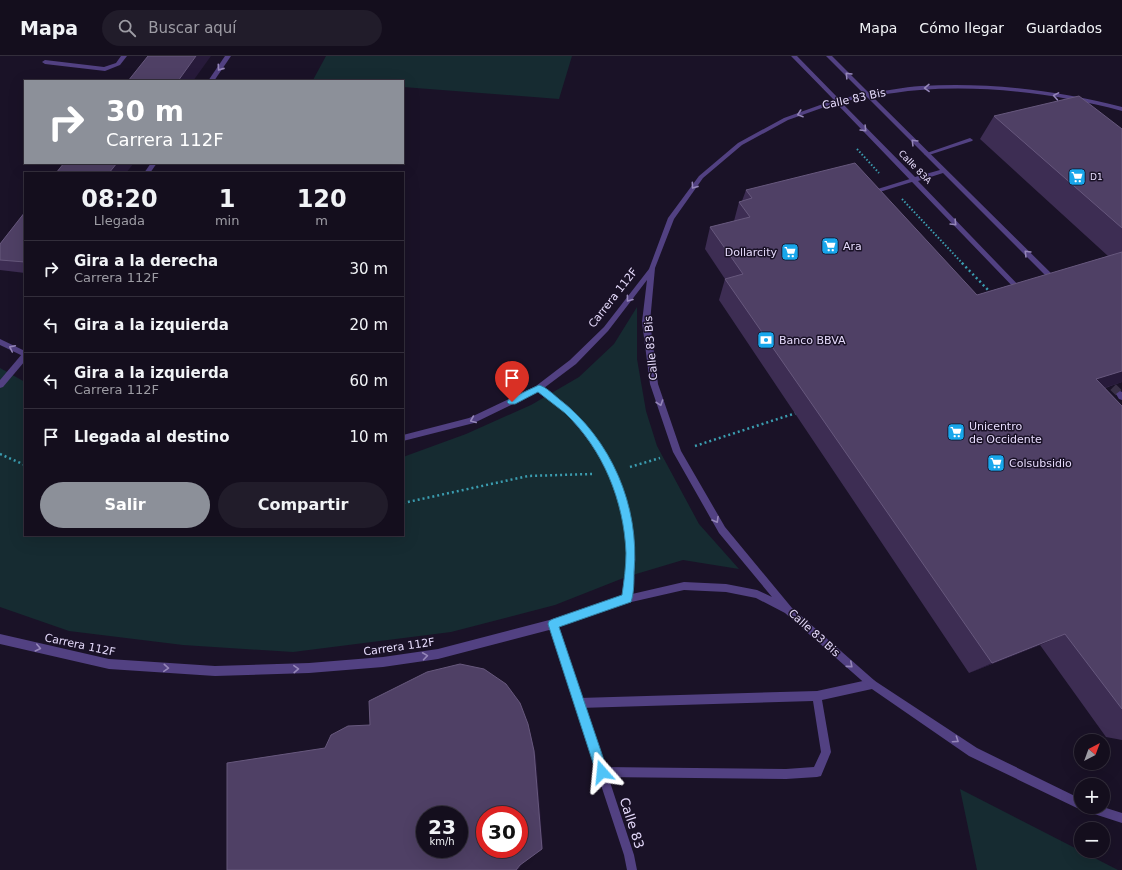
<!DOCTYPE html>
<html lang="es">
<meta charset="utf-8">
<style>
body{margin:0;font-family:"DejaVu Sans",sans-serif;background:#211c2a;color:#f1f3f6;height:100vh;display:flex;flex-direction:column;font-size:15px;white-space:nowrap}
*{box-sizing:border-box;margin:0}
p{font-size:13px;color:#9d9ca4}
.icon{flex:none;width:22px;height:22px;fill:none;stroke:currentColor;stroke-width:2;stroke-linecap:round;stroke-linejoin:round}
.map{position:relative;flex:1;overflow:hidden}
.side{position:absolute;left:24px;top:116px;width:380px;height:364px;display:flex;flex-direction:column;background:#140e1d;border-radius:0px;box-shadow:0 4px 16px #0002,0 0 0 1px #332e3b}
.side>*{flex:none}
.hud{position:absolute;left:24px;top:24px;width:380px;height:84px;border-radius:0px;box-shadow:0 4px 16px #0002,0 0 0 1px #332e3b;background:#8c9099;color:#fff;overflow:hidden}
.needle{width:26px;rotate:41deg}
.buttons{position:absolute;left:1074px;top:678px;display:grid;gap:8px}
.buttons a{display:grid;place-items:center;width:36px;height:36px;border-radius:50%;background:#140e1d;box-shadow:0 4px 16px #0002,0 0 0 1px #332e3b;font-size:20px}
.speed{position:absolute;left:416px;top:750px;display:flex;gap:8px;font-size:20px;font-weight:700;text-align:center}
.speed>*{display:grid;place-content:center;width:52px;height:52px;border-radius:50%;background:#140e1d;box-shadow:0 4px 16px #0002,0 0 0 1px #332e3b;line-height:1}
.speed small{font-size:10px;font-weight:400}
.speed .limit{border:6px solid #d22;background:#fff;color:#111}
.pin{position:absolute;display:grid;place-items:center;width:34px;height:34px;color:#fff;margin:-41px -17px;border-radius:50% 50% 50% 0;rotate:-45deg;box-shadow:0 0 4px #0007}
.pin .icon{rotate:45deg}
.me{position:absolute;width:44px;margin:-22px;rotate:342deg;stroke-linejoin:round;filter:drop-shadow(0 0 3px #0008)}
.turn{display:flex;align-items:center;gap:14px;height:84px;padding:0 16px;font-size:18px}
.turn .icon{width:52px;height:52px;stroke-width:2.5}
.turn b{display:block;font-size:28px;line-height:34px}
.eta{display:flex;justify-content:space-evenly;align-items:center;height:68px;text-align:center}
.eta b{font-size:24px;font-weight:800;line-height:28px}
.button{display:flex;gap:8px;margin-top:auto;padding:8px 16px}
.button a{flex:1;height:46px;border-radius:24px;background:#8c9099;color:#fff;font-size:16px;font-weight:800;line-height:46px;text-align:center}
.button a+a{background:#211c2a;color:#f1f3f6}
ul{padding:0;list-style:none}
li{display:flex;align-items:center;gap:12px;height:56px;padding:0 16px;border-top:1px solid #332e3b}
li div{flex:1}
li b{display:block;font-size:15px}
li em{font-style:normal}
header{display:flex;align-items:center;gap:24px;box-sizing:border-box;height:56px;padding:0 20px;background:#140e1d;border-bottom:1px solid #332e3b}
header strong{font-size:19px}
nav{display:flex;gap:22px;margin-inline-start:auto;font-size:14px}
.search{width:280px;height:36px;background:#211c2a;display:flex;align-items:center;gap:10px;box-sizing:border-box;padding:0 14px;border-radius:22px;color:#9d9ca4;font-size:15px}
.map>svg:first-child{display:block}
.green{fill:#162b31}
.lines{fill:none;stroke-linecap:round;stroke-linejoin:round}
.tertiary-tunnel{stroke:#393047;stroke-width:8;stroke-dasharray:8 3.5;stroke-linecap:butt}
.path-far1{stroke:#3b9db0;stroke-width:2;stroke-dasharray:1.5 2;stroke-linecap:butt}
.path{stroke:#3b9db0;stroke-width:2.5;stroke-dasharray:2 3;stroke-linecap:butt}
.service{fill:#524182;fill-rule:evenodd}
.minor{fill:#524182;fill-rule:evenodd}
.tertiary{fill:#524182;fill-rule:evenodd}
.wall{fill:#3d2d53}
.shaded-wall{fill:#271a3a}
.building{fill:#4f4065;stroke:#67587d;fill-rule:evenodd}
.oneway{stroke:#9586b9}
.route{fill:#4fc3f7;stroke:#337fa1}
.labels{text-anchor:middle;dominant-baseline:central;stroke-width:3;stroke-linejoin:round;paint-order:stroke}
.far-street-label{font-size:9px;fill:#e6dbfc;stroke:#1a1227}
.far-poi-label{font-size:9px;fill:#e6dbfc;stroke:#1a1227;text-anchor:start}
.street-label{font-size:11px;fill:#e6dbfc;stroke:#1a1227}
.poi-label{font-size:11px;fill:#e6dbfc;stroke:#1a1227;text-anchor:start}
.near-street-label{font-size:13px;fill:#e6dbfc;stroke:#1a1227}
</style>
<header>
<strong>Mapa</strong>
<div class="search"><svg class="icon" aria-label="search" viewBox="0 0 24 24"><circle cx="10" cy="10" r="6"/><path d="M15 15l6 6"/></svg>Buscar aquí</div>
<nav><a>Mapa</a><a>Cómo llegar</a><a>Guardados</a></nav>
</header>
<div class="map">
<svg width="1122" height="814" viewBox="0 0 1122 814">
<rect width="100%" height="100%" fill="#1a1227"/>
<!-- green -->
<g class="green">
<polygon points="326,0 572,0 559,43 403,31 403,25 313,24"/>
<polygon points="637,251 637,303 646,355 657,390 699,468 739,513 683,504 626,521 555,549 451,576 293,596 183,589 69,575 0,551 0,312 25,326 25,479 403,479 403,401 466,378 531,349 579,321 614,288"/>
<polygon points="960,733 1118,814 977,814"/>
</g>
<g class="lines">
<!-- tertiary-tunnel -->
<polyline class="tertiary-tunnel" points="1105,323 1120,338"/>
<!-- path-far1 -->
<g class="path-far1">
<polyline points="857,93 879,117"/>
<polyline points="902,143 963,208"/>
</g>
<!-- path -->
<g class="path">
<polyline points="962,207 991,237"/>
<polyline points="695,390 796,357"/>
<polyline points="0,398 25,409"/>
<polyline points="630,411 660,402"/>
<polyline points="403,447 528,420 592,418"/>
</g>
<!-- service -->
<g class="service">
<polygon points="121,0 127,0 120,9 105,15 45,8 42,6 45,4 104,11 116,7"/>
<polygon points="970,82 973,84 972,85 929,99 927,100 924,98"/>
<polygon points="913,122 916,124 915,125 870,139 867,137 868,136"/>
<polygon points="872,623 875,625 877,628 875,631 872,633 822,644 831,696 821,720 817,721 786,723 602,721 598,720 597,716 598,712 602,711 786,713 814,711 821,696 813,645 579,652 576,650 574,647 576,644 579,642 817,635"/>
</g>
<!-- minor -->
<g class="minor">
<polygon points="225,0 231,0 214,25 208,25"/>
<polygon points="151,107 157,107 150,117 144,117"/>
<polygon points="25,297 25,305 3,331 0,332 0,324 22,298"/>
<polygon points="553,563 556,565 558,568 634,799 637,814 627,814 624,799 548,568 550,565"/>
</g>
<!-- tertiary -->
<g class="tertiary">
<path d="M791,0H797L839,43L864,38L826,0H832L869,37C886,35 903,31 921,30C988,26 1057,34 1122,51V55C1057,38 988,29 920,34C904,35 888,38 872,40L1057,223V227H1053L943,117L918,125L1024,235L1023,237H1019L836,47L788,64L742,89L703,122L674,163L655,212L650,266L658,328L681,395L725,471L792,552L875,625L977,692L1081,743V751H1103L1122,757V767L1088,756L1084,755L1083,752L1081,753L1077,752L969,700L869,631L785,557L756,542L726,536L684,534L627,547L553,573L438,603L383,611L309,617L215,620L109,613L0,588V578L109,603L215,610L309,607L383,601L438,593L553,563L623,540C624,526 627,512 627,498C626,445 603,396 567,359C558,350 548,344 538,336L474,367L403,385V379L469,362L536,330L570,304L604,271L649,213L668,162L699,120L738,87L784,62L834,44ZM867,41L940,114L915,121L841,46ZM647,224L642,266L650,328L673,396L719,477L772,541L757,534L726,528L684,526L632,538C633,524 636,511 635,498C634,444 610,389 571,353C563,345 553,339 544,332L576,308L608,275Z"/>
<polygon points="0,283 25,295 25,301 0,289"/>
<polygon points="1120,335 1122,336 1122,344 1119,343 1116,338"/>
</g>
</g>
<!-- wall -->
<g class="wall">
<polygon points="994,60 1122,73 1122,326 1105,332 1122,350 1122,684 1106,681 1040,589 969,617 719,244 725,223 705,193 710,171 734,165 739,146 742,145 746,134 977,239 1108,200 980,83"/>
<polygon points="25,156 25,217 0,214 0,188"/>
</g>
<!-- shaded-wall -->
<g class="shaded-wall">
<polygon points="196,0 211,0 193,25 178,25"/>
<polygon points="117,107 134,107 126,117 109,117"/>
<polygon points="1122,315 1122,326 1074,342 1096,323"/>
<polygon points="1065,578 1040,589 969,617 992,607"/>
<polygon points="530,675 536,701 543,792 522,808 518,814 516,814"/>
</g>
<!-- building -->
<g class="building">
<polygon points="148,0 196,0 178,25 128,25"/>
<polygon points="1079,40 1122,73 1122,172 994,60"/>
<polygon points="64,107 117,107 109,117 56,117"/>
<polygon points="855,107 977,239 1122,196 1122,315 1096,323 1122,350 1122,653 1065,578 992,607 725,223 743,218 710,171 750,161 739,146 752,142 746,134"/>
<polygon points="25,156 25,206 0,204 0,188"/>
<path d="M460,608L484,613L506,628L520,647L528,668L534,695L542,793L520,809L516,814H227V707L325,692L331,679L348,670L370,669L369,645L427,616ZM425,759H459V793H425ZM485,759H519V793H485Z"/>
</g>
<!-- one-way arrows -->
<defs><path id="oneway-chevron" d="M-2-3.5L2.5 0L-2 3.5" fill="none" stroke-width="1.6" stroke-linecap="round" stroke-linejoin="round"/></defs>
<g class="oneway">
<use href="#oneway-chevron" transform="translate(220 12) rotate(125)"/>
<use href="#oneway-chevron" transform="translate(848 19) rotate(-134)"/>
<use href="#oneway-chevron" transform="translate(927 32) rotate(179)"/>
<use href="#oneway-chevron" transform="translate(1056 40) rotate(-170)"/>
<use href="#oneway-chevron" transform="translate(800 58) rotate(161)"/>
<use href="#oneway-chevron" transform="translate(864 73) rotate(46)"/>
<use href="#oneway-chevron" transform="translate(914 86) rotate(-135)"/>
<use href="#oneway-chevron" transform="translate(694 130) rotate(126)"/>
<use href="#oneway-chevron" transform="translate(954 167) rotate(46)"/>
<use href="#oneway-chevron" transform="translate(1027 197) rotate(-135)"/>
<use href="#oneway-chevron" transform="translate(629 243) rotate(127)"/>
<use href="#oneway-chevron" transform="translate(12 292) rotate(-154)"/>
<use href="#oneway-chevron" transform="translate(660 347) rotate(71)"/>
<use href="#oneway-chevron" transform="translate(473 364) rotate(157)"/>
<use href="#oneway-chevron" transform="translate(716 464) rotate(60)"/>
<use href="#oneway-chevron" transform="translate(38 592) rotate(13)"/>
<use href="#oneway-chevron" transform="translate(425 600) rotate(-8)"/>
<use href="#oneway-chevron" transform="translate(850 609) rotate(41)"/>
<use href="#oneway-chevron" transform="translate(166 612) rotate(4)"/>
<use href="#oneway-chevron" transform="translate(296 613) rotate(-2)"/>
<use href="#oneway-chevron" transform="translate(956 684) rotate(34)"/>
</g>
<!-- route -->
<path class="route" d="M539,329C546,331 553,338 559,343C611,383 640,450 634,516C634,526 634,537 631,546L559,571L608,716L606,720L602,722L598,720L596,716L548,568L549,565L553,563L622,539C624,525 626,510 626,497C624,445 603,393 565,357C556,350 547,343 538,336L515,348H509L507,346L509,343Z"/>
<!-- icons -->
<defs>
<symbol id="supermarket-square" viewBox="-11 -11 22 22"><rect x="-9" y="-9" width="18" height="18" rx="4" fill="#18a6eb" stroke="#1a1227"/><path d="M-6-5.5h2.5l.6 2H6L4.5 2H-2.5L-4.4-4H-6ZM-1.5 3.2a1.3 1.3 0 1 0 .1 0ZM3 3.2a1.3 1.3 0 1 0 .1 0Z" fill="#fff"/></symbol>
<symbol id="bank-square" viewBox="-11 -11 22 22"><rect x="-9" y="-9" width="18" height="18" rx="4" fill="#18a6eb" stroke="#1a1227"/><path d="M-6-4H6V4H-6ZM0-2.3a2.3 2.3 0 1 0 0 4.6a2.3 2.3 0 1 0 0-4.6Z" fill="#fff"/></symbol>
</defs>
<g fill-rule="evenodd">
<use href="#supermarket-square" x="1067" y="111" width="20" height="20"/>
<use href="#supermarket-square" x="820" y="180" width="20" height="20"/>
<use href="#supermarket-square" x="780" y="186" width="20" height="20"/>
<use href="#bank-square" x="756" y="274" width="20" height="20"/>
<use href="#supermarket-square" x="946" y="366" width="20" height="20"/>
<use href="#supermarket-square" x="986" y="397" width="20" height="20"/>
</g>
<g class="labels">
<!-- far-street labels -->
<g class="far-street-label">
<text transform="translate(915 111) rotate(46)">Calle 83A</text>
</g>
<!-- far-poi labels -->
<g class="far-poi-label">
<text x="1090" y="121">D1</text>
</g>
<!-- street labels -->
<g class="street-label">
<text transform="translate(854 43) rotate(-12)">Calle 83 Bis</text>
<text transform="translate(613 242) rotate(-52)">Carrera 112F</text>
<text transform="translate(651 292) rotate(-95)">Calle 83 Bis</text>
<text transform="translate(814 577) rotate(42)">Calle 83 Bis</text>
<text transform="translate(80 589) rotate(12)">Carrera 112F</text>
<text transform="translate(399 591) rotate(-8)">Carrera 112F</text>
</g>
<!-- poi labels -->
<g class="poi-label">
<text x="843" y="190">Ara</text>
<text x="777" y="196" text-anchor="end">Dollarcity</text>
<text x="779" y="284">Banco BBVA</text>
<text x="969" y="370">Unicentro<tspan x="969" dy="13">de Occidente</tspan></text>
<text x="1009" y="407">Colsubsidio</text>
</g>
<!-- near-street labels -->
<g class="near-street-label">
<text transform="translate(632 767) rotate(72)">Calle 83</text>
</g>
</g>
</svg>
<div class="buttons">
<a><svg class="needle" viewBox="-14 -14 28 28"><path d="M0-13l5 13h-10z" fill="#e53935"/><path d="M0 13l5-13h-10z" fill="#9d9ca4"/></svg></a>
<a>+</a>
<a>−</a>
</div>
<div class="speed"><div>23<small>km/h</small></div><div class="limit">30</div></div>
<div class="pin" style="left:512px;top:346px;background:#d93025"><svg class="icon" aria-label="arrive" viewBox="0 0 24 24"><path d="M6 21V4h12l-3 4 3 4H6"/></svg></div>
<svg class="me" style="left:602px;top:716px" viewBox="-20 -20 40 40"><path d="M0-17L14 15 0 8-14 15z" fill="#4fc3f7" stroke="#fff" stroke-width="4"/></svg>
<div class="hud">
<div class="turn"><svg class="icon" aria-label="right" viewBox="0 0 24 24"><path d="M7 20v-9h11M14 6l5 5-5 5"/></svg><div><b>30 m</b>Carrera 112F</div></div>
</div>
<section class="side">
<div class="eta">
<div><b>08:20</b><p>Llegada</p></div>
<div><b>1</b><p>min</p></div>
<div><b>120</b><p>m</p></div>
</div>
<ul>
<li><svg class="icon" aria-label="right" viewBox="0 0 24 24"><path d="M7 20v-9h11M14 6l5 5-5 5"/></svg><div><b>Gira a la derecha</b><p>Carrera 112F</p></div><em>30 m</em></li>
<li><svg class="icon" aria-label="left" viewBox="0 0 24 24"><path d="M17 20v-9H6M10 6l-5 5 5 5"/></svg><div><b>Gira a la izquierda</b></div><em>20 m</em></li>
<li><svg class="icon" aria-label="left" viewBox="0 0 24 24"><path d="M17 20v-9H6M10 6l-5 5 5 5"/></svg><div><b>Gira a la izquierda</b><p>Carrera 112F</p></div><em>60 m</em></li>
<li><svg class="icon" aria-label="arrive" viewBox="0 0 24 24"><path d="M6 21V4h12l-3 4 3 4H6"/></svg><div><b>Llegada al destino</b></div><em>10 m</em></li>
</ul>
<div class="button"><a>Salir</a><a>Compartir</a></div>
</section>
</div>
